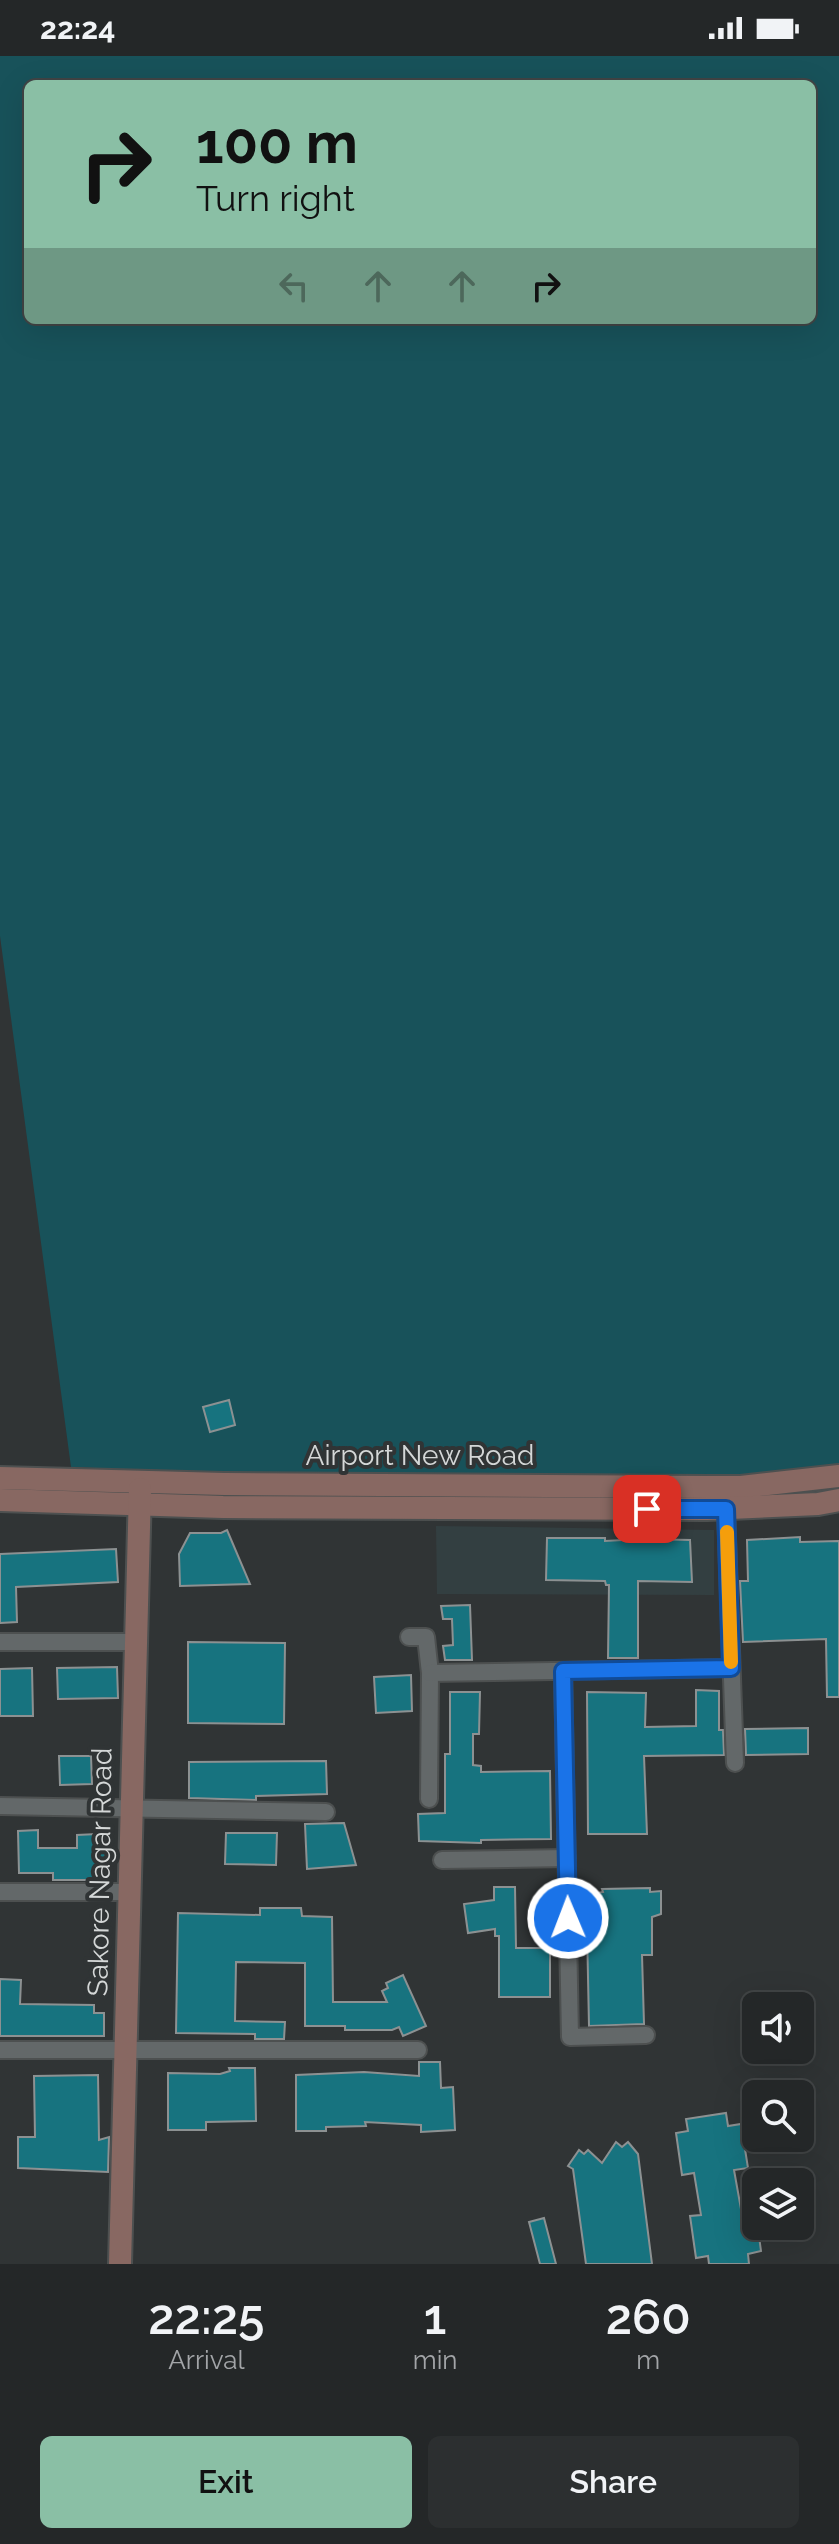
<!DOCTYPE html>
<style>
body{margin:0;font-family:Raleway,sans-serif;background:#2c2f30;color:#f1f3f6;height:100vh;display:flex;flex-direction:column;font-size:30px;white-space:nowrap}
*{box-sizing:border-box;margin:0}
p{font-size:26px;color:#a3a5a8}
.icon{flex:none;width:44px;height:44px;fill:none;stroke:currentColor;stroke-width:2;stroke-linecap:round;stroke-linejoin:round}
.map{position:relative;height:2208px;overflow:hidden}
.drawer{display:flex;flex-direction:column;background:#242728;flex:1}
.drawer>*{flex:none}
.guide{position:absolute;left:24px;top:24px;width:792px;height:244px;border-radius:12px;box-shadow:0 8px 32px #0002,0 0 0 2px #414445;background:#8abfa5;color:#111;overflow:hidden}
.buttons{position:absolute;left:742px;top:1936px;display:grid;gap:16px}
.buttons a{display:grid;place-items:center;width:72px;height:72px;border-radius:12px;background:#242728;box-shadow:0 8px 32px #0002,0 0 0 2px #414445;font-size:40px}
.pin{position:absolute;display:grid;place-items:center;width:68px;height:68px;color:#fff;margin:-34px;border-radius:16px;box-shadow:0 4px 12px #0006}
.me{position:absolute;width:88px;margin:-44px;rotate:359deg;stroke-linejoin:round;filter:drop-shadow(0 0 6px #0008)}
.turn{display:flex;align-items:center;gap:28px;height:168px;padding:0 40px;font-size:36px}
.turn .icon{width:104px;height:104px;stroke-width:2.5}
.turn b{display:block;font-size:56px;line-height:68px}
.lanes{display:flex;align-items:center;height:76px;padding:0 40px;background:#0003;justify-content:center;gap:40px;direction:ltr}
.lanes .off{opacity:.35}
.eta{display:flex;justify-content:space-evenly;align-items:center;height:136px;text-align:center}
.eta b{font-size:48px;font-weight:600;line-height:56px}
.cta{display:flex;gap:16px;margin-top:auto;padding:16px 40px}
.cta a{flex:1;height:92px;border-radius:12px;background:#8abfa5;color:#111;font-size:32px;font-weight:600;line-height:92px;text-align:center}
.cta a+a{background:#2c2f30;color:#f1f3f6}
.status{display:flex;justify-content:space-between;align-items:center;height:56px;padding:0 40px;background:#242728;direction:ltr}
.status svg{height:22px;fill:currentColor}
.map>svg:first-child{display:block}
.built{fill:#333f41}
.green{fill:#18525a;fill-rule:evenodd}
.building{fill:#17737f;stroke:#8c9192;stroke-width:2}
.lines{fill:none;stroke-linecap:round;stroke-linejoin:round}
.street-casing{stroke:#4d5050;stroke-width:20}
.secondary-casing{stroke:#4d5050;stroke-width:26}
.street{stroke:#636869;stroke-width:16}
.secondary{stroke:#886862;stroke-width:22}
.route-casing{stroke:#114b97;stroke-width:20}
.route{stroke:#1a73e8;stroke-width:14}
.slow{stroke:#f59e0b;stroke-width:14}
.labels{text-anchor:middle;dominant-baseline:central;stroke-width:8;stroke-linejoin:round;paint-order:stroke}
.street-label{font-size:28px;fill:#d4d7d7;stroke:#303435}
</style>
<div class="status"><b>22:24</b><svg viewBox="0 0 49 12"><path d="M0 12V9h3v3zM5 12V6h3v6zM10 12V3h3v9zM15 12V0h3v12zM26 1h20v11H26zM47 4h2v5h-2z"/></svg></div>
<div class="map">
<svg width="839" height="2208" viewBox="0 0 839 2208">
<rect width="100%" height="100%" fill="#303435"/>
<!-- built -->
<polygon class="built" points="436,1470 714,1474 714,1539 437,1538"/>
<!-- green -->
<path class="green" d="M0,0H839V1414L769,1422L217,1417L71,1411L0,880ZM28,28H812V264H28Z"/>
<!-- building -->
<g class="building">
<polygon points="229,1344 235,1369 210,1376 203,1351"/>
<polygon points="227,1474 250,1528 180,1530 179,1498 190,1477 221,1477"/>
<polygon points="800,1481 800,1486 839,1485 839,1641 827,1641 826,1583 743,1586 740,1525 748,1525 747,1484"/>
<polygon points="547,1482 605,1482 605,1485 643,1483 690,1484 692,1526 638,1525 638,1602 608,1602 609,1529 606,1529 605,1525 546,1524"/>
<polygon points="116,1493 118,1526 16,1531 17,1566 0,1567 0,1498"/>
<polygon points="470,1549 472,1604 445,1604 443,1590 453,1589 452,1563 443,1563 441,1550"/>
<polygon points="188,1586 285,1587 284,1668 188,1667"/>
<polygon points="117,1611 118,1642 58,1643 57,1612"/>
<polygon points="32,1612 33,1660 0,1660 0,1613"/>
<polygon points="411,1619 412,1655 376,1657 374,1621"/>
<polygon points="696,1634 719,1635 719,1674 723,1674 724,1699 644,1700 647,1778 588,1778 587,1636 646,1637 645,1671 696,1670"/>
<polygon points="450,1636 480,1636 479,1678 473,1678 473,1709 481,1710 481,1716 550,1715 551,1783 481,1784 481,1787 419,1785 418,1758 445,1757 445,1698 450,1698"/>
<polygon points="808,1672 808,1698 746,1699 745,1673"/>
<polygon points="59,1700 91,1700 92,1728 60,1729"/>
<polygon points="326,1705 327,1738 256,1740 256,1744 189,1742 189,1706"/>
<polygon points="344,1767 356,1809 307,1813 305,1768"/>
<polygon points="38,1774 38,1792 77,1792 77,1779 97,1778 98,1784 111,1783 111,1814 98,1815 98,1824 53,1824 53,1817 19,1817 18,1775"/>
<polygon points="226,1777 277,1777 276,1809 225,1808"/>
<polygon points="494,1831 515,1831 516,1892 550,1892 550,1941 499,1941 499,1880 495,1880 495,1873 468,1877 464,1848 494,1844"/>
<polygon points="650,1832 650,1836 661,1835 661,1858 652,1861 652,1899 642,1899 644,1968 589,1970 587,1872 595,1872 592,1838 603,1836 602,1833"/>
<polygon points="260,1852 301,1852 302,1860 332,1861 333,1946 387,1946 382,1935 388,1932 386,1927 403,1919 426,1970 403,1980 399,1971 392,1974 345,1974 345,1970 305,1970 305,1907 236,1906 235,1965 285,1966 284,1983 255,1983 255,1978 176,1977 178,1857 260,1859"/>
<polygon points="0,1923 21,1924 20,1948 94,1949 94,1957 104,1957 104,1980 0,1980"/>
<polygon points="419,2006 440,2006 441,2032 453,2031 455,2074 421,2076 421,2069 365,2066 366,2070 326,2071 326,2075 296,2075 296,2019 364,2016 419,2020"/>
<polygon points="229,2012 255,2012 256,2065 206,2066 206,2074 168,2074 168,2017 220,2018 230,2015"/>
<polygon points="98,2019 99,2084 109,2081 108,2116 18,2112 18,2081 35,2081 34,2020"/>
<polygon points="726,2057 728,2070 741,2068 748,2112 734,2114 741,2153 755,2151 761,2195 748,2198 749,2208 709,2208 708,2200 696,2202 690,2160 701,2159 694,2117 682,2119 676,2077 688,2075 686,2063"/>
<polygon points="616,2086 622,2091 628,2086 638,2098 652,2208 586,2208 573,2113 568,2110 579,2094 584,2098 588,2094 602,2107"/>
<polygon points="544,2162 556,2208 540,2208 529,2166"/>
</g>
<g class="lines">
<defs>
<g id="street">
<polyline points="726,1453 735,1707"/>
<polyline points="409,1581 426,1581 430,1617 429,1743"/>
<polyline points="0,1586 136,1586"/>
<polyline points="563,1615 570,1981 646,1979"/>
<polyline points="430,1617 731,1612"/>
<polyline points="0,1750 326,1756"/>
<polyline points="442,1804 567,1802"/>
<polyline points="0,1836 131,1836"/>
<polyline points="0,1994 418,1994"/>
</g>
<g id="secondary">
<polyline points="0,1422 224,1428 707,1431 741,1431 839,1420"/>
<polyline points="0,1444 223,1451 707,1453 818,1448 839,1444"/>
<polyline points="120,2208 140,1433"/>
</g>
</defs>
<!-- street casing -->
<use href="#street" class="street-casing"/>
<!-- secondary casing -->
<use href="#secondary" class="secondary-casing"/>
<!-- street -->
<use href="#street" class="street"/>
<!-- secondary -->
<use href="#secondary" class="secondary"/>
</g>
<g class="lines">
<defs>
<polyline id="route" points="568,1862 563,1615 731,1612 726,1453 647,1453"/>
</defs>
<!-- route casing -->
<use href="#route" class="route-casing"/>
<!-- route -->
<use href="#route" class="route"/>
<!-- slow -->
<polyline class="slow" points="727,1476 731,1606"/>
</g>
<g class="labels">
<!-- street labels -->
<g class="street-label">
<text x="420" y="1399">Airport New Road</text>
<text transform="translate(100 1816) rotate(-89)">Sakore Nagar Road</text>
</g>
</g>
</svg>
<div class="buttons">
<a><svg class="icon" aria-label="sound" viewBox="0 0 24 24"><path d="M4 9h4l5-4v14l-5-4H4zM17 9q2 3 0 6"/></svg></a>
<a><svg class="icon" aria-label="search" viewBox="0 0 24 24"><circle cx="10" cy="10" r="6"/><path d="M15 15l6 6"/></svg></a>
<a><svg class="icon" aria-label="layers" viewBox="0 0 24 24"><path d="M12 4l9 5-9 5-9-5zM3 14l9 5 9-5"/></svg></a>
</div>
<div class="pin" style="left:647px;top:1453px;background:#d93025"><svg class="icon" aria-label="arrive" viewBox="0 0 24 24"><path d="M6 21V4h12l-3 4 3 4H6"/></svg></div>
<svg class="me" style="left:568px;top:1862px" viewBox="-20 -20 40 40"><circle r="17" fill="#1a73e8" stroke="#fff" stroke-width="3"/><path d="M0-11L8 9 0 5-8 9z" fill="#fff"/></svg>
<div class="guide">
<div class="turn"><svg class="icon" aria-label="right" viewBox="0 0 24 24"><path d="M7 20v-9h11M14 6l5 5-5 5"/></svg><div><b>100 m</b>Turn right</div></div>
<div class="lanes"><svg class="icon off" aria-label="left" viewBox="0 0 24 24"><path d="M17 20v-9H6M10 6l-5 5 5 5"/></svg><svg class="icon off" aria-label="ahead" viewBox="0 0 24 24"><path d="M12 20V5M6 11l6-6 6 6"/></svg><svg class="icon off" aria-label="ahead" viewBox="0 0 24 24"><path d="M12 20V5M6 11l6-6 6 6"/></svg><svg class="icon" aria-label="right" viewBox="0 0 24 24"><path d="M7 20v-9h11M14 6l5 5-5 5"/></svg></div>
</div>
</div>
<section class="drawer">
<div class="eta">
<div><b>22:25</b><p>Arrival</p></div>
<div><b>1</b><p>min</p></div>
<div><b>260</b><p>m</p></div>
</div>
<div class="cta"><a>Exit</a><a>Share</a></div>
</section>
